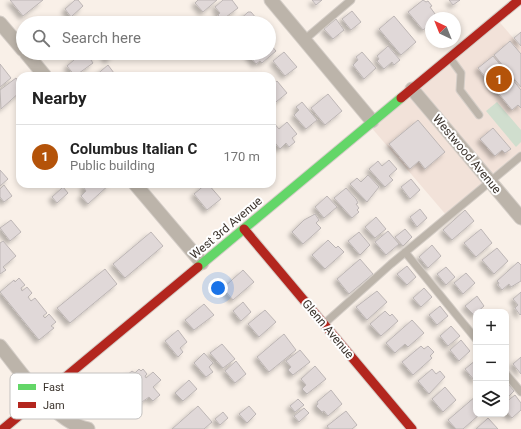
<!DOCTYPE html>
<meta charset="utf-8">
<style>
body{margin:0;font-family:Roboto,sans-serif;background:#f2f2f2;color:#222}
.controls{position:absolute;right:12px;bottom:12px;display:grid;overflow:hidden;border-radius:8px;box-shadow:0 2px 6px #0003}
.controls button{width:36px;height:36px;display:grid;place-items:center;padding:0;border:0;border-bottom:1px solid #e0e0e0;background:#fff;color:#222;font:20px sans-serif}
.compass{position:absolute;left:425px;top:12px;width:36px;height:36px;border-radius:50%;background:#fff;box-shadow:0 2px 6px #0003;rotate:317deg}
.you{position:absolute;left:218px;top:288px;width:14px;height:14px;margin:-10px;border:3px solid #fff;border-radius:50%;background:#1a73e8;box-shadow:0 0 0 6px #1a73e833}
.badge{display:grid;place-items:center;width:26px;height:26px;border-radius:50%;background:#b45309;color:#fff;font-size:13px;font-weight:700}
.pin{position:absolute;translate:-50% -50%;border:2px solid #fff;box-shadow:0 1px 4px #0006}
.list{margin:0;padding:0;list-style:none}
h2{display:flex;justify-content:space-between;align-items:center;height:52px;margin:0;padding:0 16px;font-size:17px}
h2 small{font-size:13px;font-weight:400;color:#767676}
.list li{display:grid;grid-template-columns:26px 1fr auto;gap:12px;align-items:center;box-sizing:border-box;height:64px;padding:0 16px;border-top:1px solid #e0e0e0}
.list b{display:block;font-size:15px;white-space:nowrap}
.list p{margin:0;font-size:13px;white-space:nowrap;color:#767676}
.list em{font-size:13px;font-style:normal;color:#767676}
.icon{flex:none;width:22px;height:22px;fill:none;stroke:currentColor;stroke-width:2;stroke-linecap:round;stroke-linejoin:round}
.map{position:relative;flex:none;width:521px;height:429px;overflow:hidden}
.search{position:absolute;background:#fff;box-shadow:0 2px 6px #0003;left:16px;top:16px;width:260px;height:44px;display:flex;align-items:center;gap:10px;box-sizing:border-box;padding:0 14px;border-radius:22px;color:#767676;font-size:15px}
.panel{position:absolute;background:#fff;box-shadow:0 2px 6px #0003;left:16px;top:72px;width:260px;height:116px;border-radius:12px}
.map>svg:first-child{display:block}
.commercial{fill:#f2e2d9}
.green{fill:#d0dece}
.building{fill:#e0d8d8;stroke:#bdb6b5;filter:url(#shadow)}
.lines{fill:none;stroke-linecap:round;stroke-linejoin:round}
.lane-casing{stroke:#d5cec8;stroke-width:9}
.street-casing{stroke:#d5cec8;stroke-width:15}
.fast-casing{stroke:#d5cec8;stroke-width:11}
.jam-casing{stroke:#d5cec8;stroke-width:11}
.lane{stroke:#bcb4aa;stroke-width:7}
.street{stroke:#bcb4aa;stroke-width:13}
.fast{stroke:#63d668;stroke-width:9}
.jam{stroke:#b3261e;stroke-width:9}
.labels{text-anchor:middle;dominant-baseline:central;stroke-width:4;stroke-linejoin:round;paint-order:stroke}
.street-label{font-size:12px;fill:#3b332c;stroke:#fff}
.key{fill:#fff;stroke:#c4c2c0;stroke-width:1}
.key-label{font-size:11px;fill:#3b332c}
</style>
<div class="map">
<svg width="521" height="429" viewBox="0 0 521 429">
<defs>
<filter id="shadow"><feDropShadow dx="-3.5" dy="3.5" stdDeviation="2" flood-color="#0004"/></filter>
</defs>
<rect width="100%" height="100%" fill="#f9f0e8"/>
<path class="commercial" d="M496 18 521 47V153L447 216 370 126Z"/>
<path class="green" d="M497 102 521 130V142L516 147 486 111Z"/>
<path class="building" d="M10 0H43L23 16Z
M75 0H78L83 6 71 17 65 9Z
M198 0H217L203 12 195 3Z
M223 0H232L238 8 222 20 218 15 220 13 215 7Z
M312 0H322L316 5Z
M423 0 426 2 428 1 432 6 430 7 438 18H431V24L423 30 408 12Z
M449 0H460L453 5Z
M352 11 361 22 351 30 342 19Z
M248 12H251L257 19 255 21 257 23H236Z
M394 16 416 42 401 55 379 29Z
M336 19 344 30 333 39 324 29Z
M521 32V46L514 38Z
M510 41 521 54V87L494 55Z
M269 43 276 51 262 63 260 61 256 64 247 53H269Z
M388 46 400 60 394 65 392 62 384 69 377 61 379 59 377 56Z
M284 52 297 67 285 76 273 61Z
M362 52 376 68 364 79 353 65 358 60 356 57Z
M82 53 96 54 91 60 93 63 75 76 67 66Z
M102 53H115L108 60Z
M493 56 521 90V108L518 105 512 110 478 68Z
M0 64 11 78 0 87Z
M108 65 114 73 110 76H95Z
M16 78 20 83V92L1 109 0 90Z
M277 81 287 93 276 102 272 97V85Z
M328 94 342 111 325 125 311 108Z
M302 102 317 120 306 129 294 115 299 110 296 107Z
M418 120 445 152 425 169 419 161 410 169 389 144Z
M273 122 279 129 287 122 297 134 292 138 295 142 289 147 286 143 280 149 272 139Z
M493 128 511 149 505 153 502 150 495 156 480 139Z
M389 160 397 169 389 176 393 180 385 187 369 169 378 161 382 166Z
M0 170 8 179 0 186Z
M368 175 379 187 367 202 350 184 357 178 361 182Z
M411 179 420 190 410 199 401 187Z
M86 184H110L88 204 81 196 86 191 83 187Z
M206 184H208L221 199 207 210 194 194Z
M4 185 12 196 4 202 0 197V189Z
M63 187 68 193 57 203 52 197Z
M346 188 356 199 358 203 356 204 359 208 357 210 359 212 352 218 334 198Z
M327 196 337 207 324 218 315 207Z
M420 209 427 218 417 227 410 217Z
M465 210 474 221 452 240 443 230Z
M315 214 319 220 316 223 321 228 303 244 292 232 304 220Z
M376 217 386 229 375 238 365 227Z
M11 220 21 232 10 241 0 228Z
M405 229 412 237 403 246 395 237Z
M481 229 492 243 476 257 464 243Z
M388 231 399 244 386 255 375 242Z
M151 232 163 246 125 278 113 264Z
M359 232 370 245 360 255 348 241Z
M328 240 336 248 338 246 344 252 325 269 312 255Z
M3 241 16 256 3 267 6 270 0 274V243Z
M432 245 441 256 428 268 419 257Z
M497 248 508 261 494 274 482 260Z
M360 259 373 274 349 294 337 279Z
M518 262 521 265V281L511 287 509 284 502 290 498 285 499 283 497 281Z
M407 266 416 277 407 285 397 274Z
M446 267 455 277 446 285 437 274Z
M105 269 117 284 70 323 57 308Z
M243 270 254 282 233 300 223 288Z
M466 273 475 283 463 294 454 283Z
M19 278 25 285 21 288 22 291 27 287 32 293 28 297 31 301 35 298 47 313 43 316 45 318 49 314 56 322 51 326 54 328 39 340 0 292 14 280 15 282Z
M424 288 432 297 421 307 413 298Z
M377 291 387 302 367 320 356 307Z
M521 292V314L520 315 515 308 518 305 513 299Z
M477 296 484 306 474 315 465 306Z
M243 302 251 312 241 321 233 311Z
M204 304 214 315 194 330 185 320Z
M440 306 448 316 437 325 429 315Z
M265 310 276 322 259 337 248 324Z
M385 311 390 316 392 314 398 321 381 336 370 324Z
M412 320 424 333 408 347 405 344 395 353 386 343Z
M451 326 460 336 448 346 440 336Z
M178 330 187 342 180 348 183 352 178 357 165 341Z
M284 334 296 350 269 372 257 357Z
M461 340 470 351 459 361 450 350Z
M222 344 235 359 223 368 210 353Z
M421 346 424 349 428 346 434 352 430 356 432 358 413 375 402 362Z
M300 350 310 362 293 375 288 370 291 367 286 361Z
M204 353 213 363 209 367 213 372 206 377 194 363Z
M521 357V374L513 364Z
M476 360V379L474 380 465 369Z
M236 361 246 374 235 383 225 371Z
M315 366 326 379 307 394 302 389 306 385 301 379Z
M139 369 141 371 143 369 147 374 145 376 146 378 153 372 161 380 153 387 160 395 153 401 149 397 142 402 122 379 132 371 135 373Z
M432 369 436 374 440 371 445 377 429 394 418 381Z
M189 380 197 389 183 401 175 393Z
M506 381 514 391 506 399Z
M445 387 456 400 443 412 432 399Z
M331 390 342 404 328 416 324 411 322 412 316 406 318 404 317 402Z
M515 395 521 403V410L512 418 506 411V402Z
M476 396V414H480L463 429H456L448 420Z
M298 399 304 405 295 412 290 406Z
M198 406 212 422 204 429H172Z
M249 406 256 414 247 423 239 414Z
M304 408 309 413 299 422 294 416Z
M346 411 357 425 352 429H329L327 426Z
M223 412 228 418 220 425 215 419Z
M488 418 498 429H476Z"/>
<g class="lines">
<g class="lane-casing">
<path id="lane" d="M304 40 351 0
M450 58 461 73 460 90 479 115
M405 252 476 339
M325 323 391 264 521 156
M506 374 521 392"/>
</g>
<g class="street-casing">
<path id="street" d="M271 0 372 121
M0 23 23 50
M26 53 45 76
M412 89 521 218
M135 184 202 263
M0 346C21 372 55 423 88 429"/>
</g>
<g class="fast-casing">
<path id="fast" d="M198 267 401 98"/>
</g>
<g class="jam-casing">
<path id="jam" d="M401 98 519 0
M244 229 412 429
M3 429 198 267"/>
</g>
<use href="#lane" class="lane"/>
<use href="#street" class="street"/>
<use href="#fast" class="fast"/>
<use href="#jam" class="jam"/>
</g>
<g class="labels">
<g class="street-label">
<text transform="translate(467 154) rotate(50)">Westwood Avenue</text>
<text transform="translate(226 228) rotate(-40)">West 3rd Avenue</text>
<text transform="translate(328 329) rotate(50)">Glenn Avenue</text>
</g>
</g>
<rect x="10" y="373" width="132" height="46" rx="6" class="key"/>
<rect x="18" y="384" width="18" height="6" fill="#63d668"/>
<rect x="18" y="402" width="18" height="6" fill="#b3261e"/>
<g class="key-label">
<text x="43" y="391">Fast</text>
<text x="43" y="409">Jam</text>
</g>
</svg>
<div class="controls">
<button>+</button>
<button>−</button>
<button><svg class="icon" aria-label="layers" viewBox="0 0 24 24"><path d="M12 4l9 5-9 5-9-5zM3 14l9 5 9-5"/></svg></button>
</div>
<svg class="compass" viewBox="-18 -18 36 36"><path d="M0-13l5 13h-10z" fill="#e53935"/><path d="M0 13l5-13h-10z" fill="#767676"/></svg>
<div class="you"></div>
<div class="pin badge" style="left:499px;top:79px">1</div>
<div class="search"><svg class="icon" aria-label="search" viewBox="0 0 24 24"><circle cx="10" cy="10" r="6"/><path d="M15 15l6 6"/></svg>Search here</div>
<section class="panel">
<h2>Nearby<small></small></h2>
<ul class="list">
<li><span class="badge">1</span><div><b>Columbus Italian C</b><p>Public building</p></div><em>170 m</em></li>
</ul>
</section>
</div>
